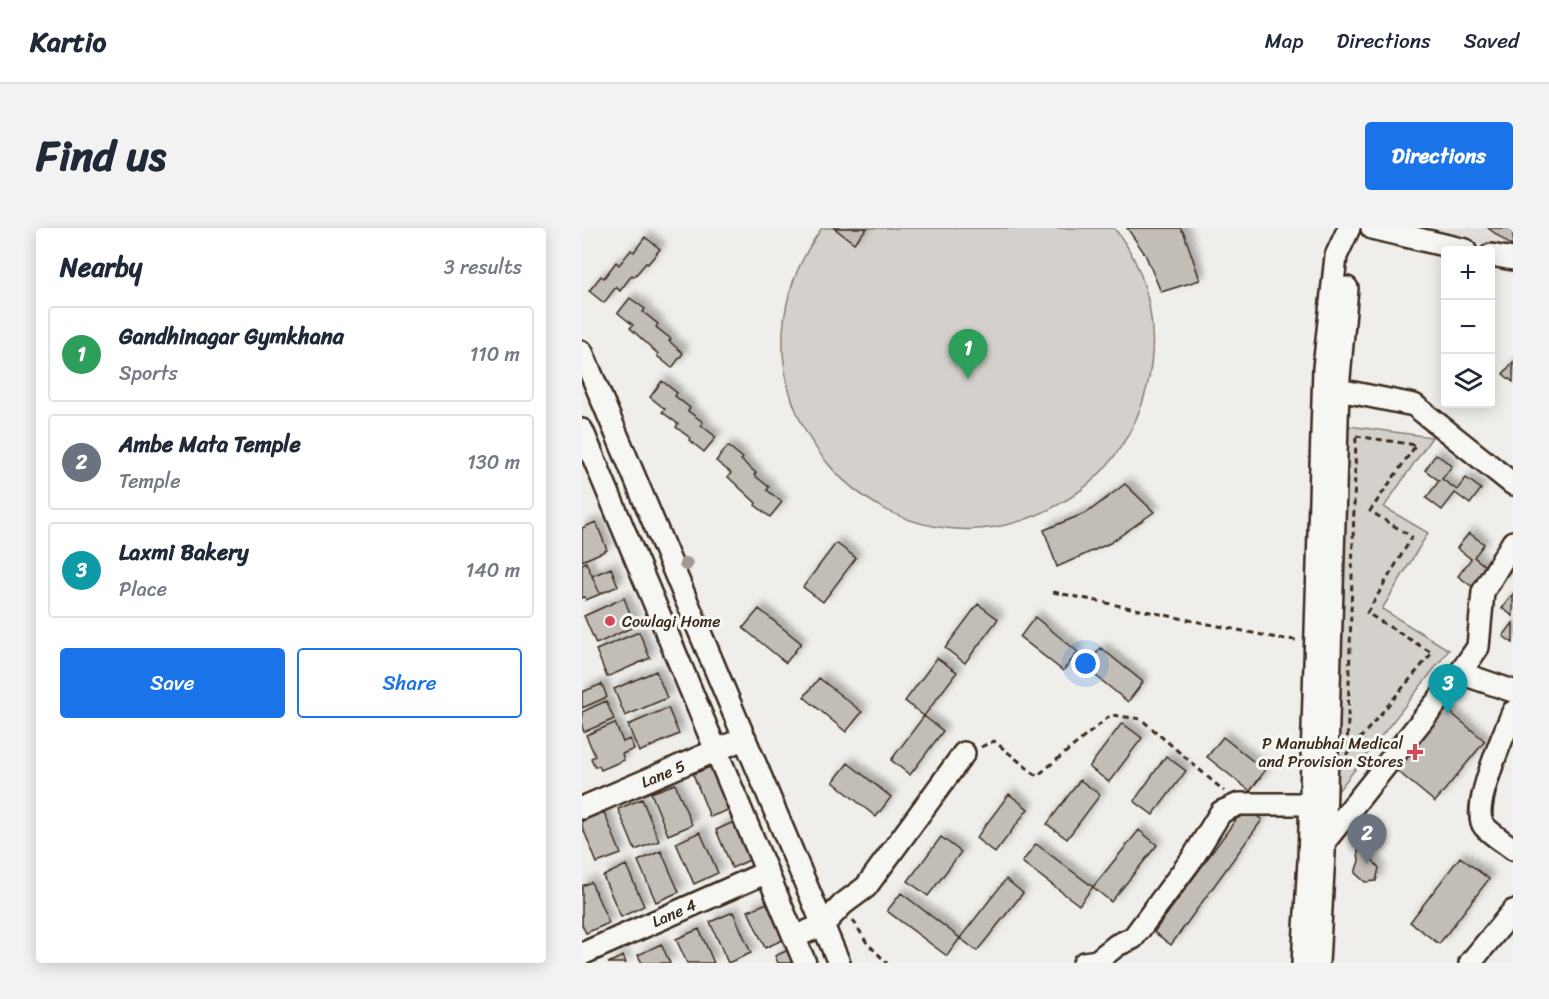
<!DOCTYPE html>
<meta charset="utf-8">
<style>
body{margin:0;font-family:Sriracha,sans-serif;background:#f2f2f3;color:#1f2937}
.controls{position:absolute;right:18px;top:18px;display:grid;overflow:hidden;border-radius:6px;box-shadow:0 3px 15px #0003}
.controls button{width:54px;height:54px;display:grid;place-items:center;padding:0;border:0;border-bottom:2px solid #e0e1e3;background:#fff;color:#1f2937;font:30px sans-serif}
.you{position:absolute;left:504px;top:436px;width:21px;height:21px;margin:-15px;border:4px solid #fff;border-radius:50%;background:#1a73e8;box-shadow:0 0 0 9px #1a73e833}
.badge{display:grid;place-items:center;width:39px;height:39px;border-radius:50%;background:#1a73e8;color:#fff;font-size:20px;font-weight:700}
.pin{position:absolute;translate:-50% -50px;filter:drop-shadow(0 2px 3px #0008)}
.pin::after{content:'';position:absolute;top:32px;width:21px;height:18px;background:inherit;clip-path:polygon(0 0,100% 0,50% 100%)}
.list{margin:0;padding:0;list-style:none}
h2{display:flex;justify-content:space-between;align-items:center;height:78px;margin:0;padding:0 24px;font-size:26px}
h2 small{font-size:20px;font-weight:400;color:#747a83}
.list li{display:grid;grid-template-columns:39px 1fr auto;gap:18px;align-items:center;box-sizing:border-box;height:96px;margin:0 12px 12px;padding:0 12px;border:2px solid #e0e1e3;border-radius:6px}
.list b{display:block;font-size:22px;white-space:nowrap}
.list p{margin:0;font-size:20px;white-space:nowrap;color:#747a83}
.list em{font-size:20px;font-style:normal;color:#747a83}
.actions{display:flex;gap:12px;padding:18px 24px}
.actions a{flex:1;padding:14px 0;border:2px solid #1a73e8;border-radius:6px;text-align:center;font-size:21px;color:#1a73e8}
.actions .main{background:#1a73e8;color:#fff}
.icon{flex:none;width:33px;height:33px;fill:none;stroke:currentColor;stroke-width:2;stroke-linecap:round;stroke-linejoin:round}
.map{position:relative;flex:none;width:931px;height:735px;overflow:hidden;border-radius:6px}
header{display:flex;align-items:center;gap:36px;box-sizing:border-box;height:84px;padding:0 30px;background:#fff;border-bottom:2px solid #e0e1e3}
header strong{font-size:28px}
nav{display:flex;gap:33px;margin-inline-start:auto;font-size:21px}
.intro{display:flex;align-items:center;justify-content:space-between;box-sizing:border-box;height:144px;padding:0 36px}
h1{margin:0;font-size:42px}
.button{padding:15px 27px;border-radius:6px;background:#1a73e8;color:#fff;font-size:21px;font-weight:700}
main{display:flex;gap:36px;padding:0 36px}
aside{flex:1;background:#fff;border-radius:6px;box-shadow:0 3px 15px #0003}
.map>svg:first-child{display:block}
.built{fill:#e2dfdb}
.green{fill:#d4d1cc;stroke:#887e75;stroke-width:1.5}
.building{fill:#c2bdb7;stroke:#3b2a1e;stroke-width:1.5;filter:url(#shadow)}
.lines{fill:none;stroke-linecap:round;stroke-linejoin:round}
.minor-casing{stroke:#3b2a1e;stroke-width:26}
.path{stroke:#3b2a1e;stroke-width:3;stroke-dasharray:6 4.5;stroke-linecap:butt}
.minor{stroke:#f6f6f2;stroke-width:21}
.tree{fill:#a19992}
.poi-dot{fill:#d1495b;stroke:#f6f6f2;stroke-width:2}
.labels{text-anchor:middle;dominant-baseline:central;stroke-width:6;stroke-linejoin:round;paint-order:stroke}
.poi-label{font-size:16px;fill:#3b2a1e;stroke:#f6f6f2;text-anchor:start}
.street-label{font-size:16px;fill:#3b2a1e;stroke:#f6f6f2}
</style>
<header>
<strong>Kartio</strong>
<nav><a>Map</a><a>Directions</a><a>Saved</a></nav>
</header>
<div class="intro"><h1>Find us</h1><a class="button">Directions</a></div>
<main>
<aside>
<h2>Nearby<small>3 results</small></h2>
<ul class="list">
<li><span class="badge" style="background:#2e9e5b">1</span><div><b>Gandhinagar Gymkhana</b><p>Sports</p></div><em>110 m</em></li>
<li><span class="badge" style="background:#6b7280">2</span><div><b>Ambe Mata Temple</b><p>Temple</p></div><em>130 m</em></li>
<li><span class="badge" style="background:#0f9aa8">3</span><div><b>Laxmi Bakery</b><p>Place</p></div><em>140 m</em></li>
</ul>
<div class="actions"><a class="main">Save</a><a>Share</a></div>
</aside>
<div class="map">
<svg width="931" height="735" viewBox="0 0 931 735">
<defs>
<filter id="shadow"><feDropShadow dx="5.5" dy="-5.5" stdDeviation="3" flood-color="#0004"/></filter>
</defs>
<rect width="100%" height="100%" fill="#efeeea"/>
<filter id="ink" filterUnits="userSpaceOnUse"><feTurbulence type="fractalNoise" baseFrequency=".0167" numOctaves="2"/><feDisplacementMap in="SourceGraphic" scale="12" xChannelSelector="R" yChannelSelector="G"/><feConvolveMatrix kernelMatrix="1 2 1 2 8 2 1 2 1" color-interpolation-filters="sRGB"/></filter>
<g filter="url(#ink)">
<path class="built" d="M819 0H931V23Z"/>
<path class="green" d="M240 0H532C568 44 578 105 565 159 554 204 526 246 486 271 307 381 117 169 240 0Z
M759 197 850 209 802 279 846 305 800 381 867 422 756 563Z"/>
<path class="building" d="M252 0H285L272 15Z
M545 0H598L602 5 618 52 579 64 563 26Z
M906 0H931V19Z
M63 9 78 21 66 36 64 35 52 49 50 47 38 63 34 59 22 75 7 63 19 48 22 50 34 34 37 37 49 22 52 24Z
M48 70 63 81 61 84 76 96 74 99 89 111 87 113 101 125 90 140 75 128 76 126 48 100 51 97 36 85Z
M931 134V154L921 146Z
M80 153 95 165 93 168 108 180 106 183 121 194 119 197 134 209 122 224 107 212 108 210 94 199 96 196 80 184 83 181 68 169Z
M146 218 161 230 159 232 174 245 172 247 187 259 185 262 200 274 188 289 173 277 174 275 146 249 149 245 134 233Z
M854 226 870 238 860 251 875 262 884 250 899 261 888 276 873 265 860 282 844 270 857 253 843 242Z
M543 256 572 284 528 315 475 339 462 302 506 284Z
M14 294 25 322 0 333V300Z
M887 305 902 316 892 329 907 341 916 328 931 339 920 354 905 343 892 360 876 348 889 331 875 320Z
M254 315 274 330 241 374 221 359Z
M4 334 18 366 4 372 3 369 0 370V336Z
M29 340 36 358 18 366 10 348Z
M931 366V388L920 380Z
M42 370 53 398 14 416 2 388Z
M396 376 416 391 383 435 363 420Z
M177 381 219 415 204 435 161 400Z
M453 389 496 424 481 443 438 409Z
M931 395V415L921 408Z
M57 404 68 430 25 449 14 422Z
M519 420 561 454 546 474 503 439Z
M355 430 375 444 342 488 323 473Z
M74 443 85 470 43 488 32 461Z
M237 450 280 484 264 504 222 469Z
M20 456 25 469 0 480V464Z
M24 473 32 491 2 504 0 499V484Z
M86 480 97 506 57 524 46 497Z
M863 480 903 513 853 574 814 542Z
M342 488 361 503 328 547 309 532Z
M33 495 41 514 48 511 52 521 40 526 42 532 19 542 17 538 13 539 9 530 13 528 4 507Z
M540 495 560 510 527 554 507 539Z
M641 509 683 543 668 563 625 529Z
M584 528 604 543 571 587 552 573Z
M266 535 309 569 294 589 251 554Z
M133 537 151 580 128 589 111 546Z
M498 552 518 567 485 611 465 596Z
M93 556 110 597 86 607 69 565Z
M427 566 446 581 413 625 394 610Z
M60 571 77 613 53 622 36 581Z
M663 579 680 592 589 717 572 704Z
M22 584 39 626 15 635 0 598V593Z
M158 591 174 629 150 640 134 602Z
M557 602 575 617 529 674 511 659Z
M118 604 136 645 112 656 94 615Z
M359 609 379 624 346 668 326 653Z
M786 614 788 629 797 640 794 653 783 654 773 645 777 633 775 615Z
M454 616 511 659 497 677 440 634Z
M79 623 97 664 74 674 56 633Z
M878 629 907 651 857 716 828 694Z
M44 637 62 678 39 689 21 648Z
M424 651 441 665 395 723 378 710Z
M9 654 27 695 4 705 0 697V658Z
M319 665 378 710 365 728 305 683Z
M190 673 207 709 183 720 166 683Z
M151 684 169 725 146 735 128 694Z
M117 701 132 735H105L94 711Z
M79 716 88 735H60L56 727Z
M211 720 218 735H196L193 728Z
M41 728 44 735H26Z"/>
<g class="lines">
<g class="minor-casing">
<path id="minor" d="M790 0 883 22
M909 27 931 31
M0 124 257 735
M742 159 832 177 931 256
M0 202 223 735
M878 445 931 463
M931 484C923 504 888 581 902 598 910 607 922 614 931 621
M0 580 163 510
M739 618 878 445 896 419 901 364 931 314
M212 709 241 697 261 676 284 659 382 525
M0 726 185 644
M502 735 515 733 535 717 551 710 610 631 639 584 657 576H728
M721 735 727 632 742 140 754 28 767 0
M736 735 742 625 756 161 765 60
M888 735 931 683"/>
</g>
<path class="path" d="M774 208 834 217 788 283 830 309 785 385 850 425 765 526Z
M471 364 695 410 714 412
M399 519 412 513 455 548 529 487 559 491 642 563
M271 692 285 715 305 735"/>
<use href="#minor" class="minor"/>
</g>
<circle class="tree" cx="104" cy="336" r="7"/>
</g>
<g class="poi-dot">
<circle cx="28" cy="393" r="6"/>
<path d="M830 515h6v6h6v6h-6v6h-6v-6h-6v-6h6z"/>
</g>
<g class="labels">
<g class="poi-label">
<text x="40" y="393">Cowlagi Home</text>
<text x="821" y="515" text-anchor="end">P Manubhai Medical<tspan x="821" dy="18">and Provision Stores</tspan></text>
</g>
<g class="street-label">
<text transform="translate(81 546) rotate(-23)">Lane 5</text>
<text transform="translate(92 685) rotate(-24)">Lane 4</text>
</g>
</g>
</svg>
<div class="controls">
<button>+</button>
<button>−</button>
<button><svg class="icon" aria-label="layers" viewBox="0 0 24 24"><path d="M12 4l9 5-9 5-9-5zM3 14l9 5 9-5"/></svg></button>
</div>
<div class="you"></div>
<div class="pin badge" style="left:386px;top:151px;background:#2e9e5b">1</div>
<div class="pin badge" style="left:785px;top:636px;background:#6b7280">2</div>
<div class="pin badge" style="left:866px;top:486px;background:#0f9aa8">3</div>
</div>
</main>
